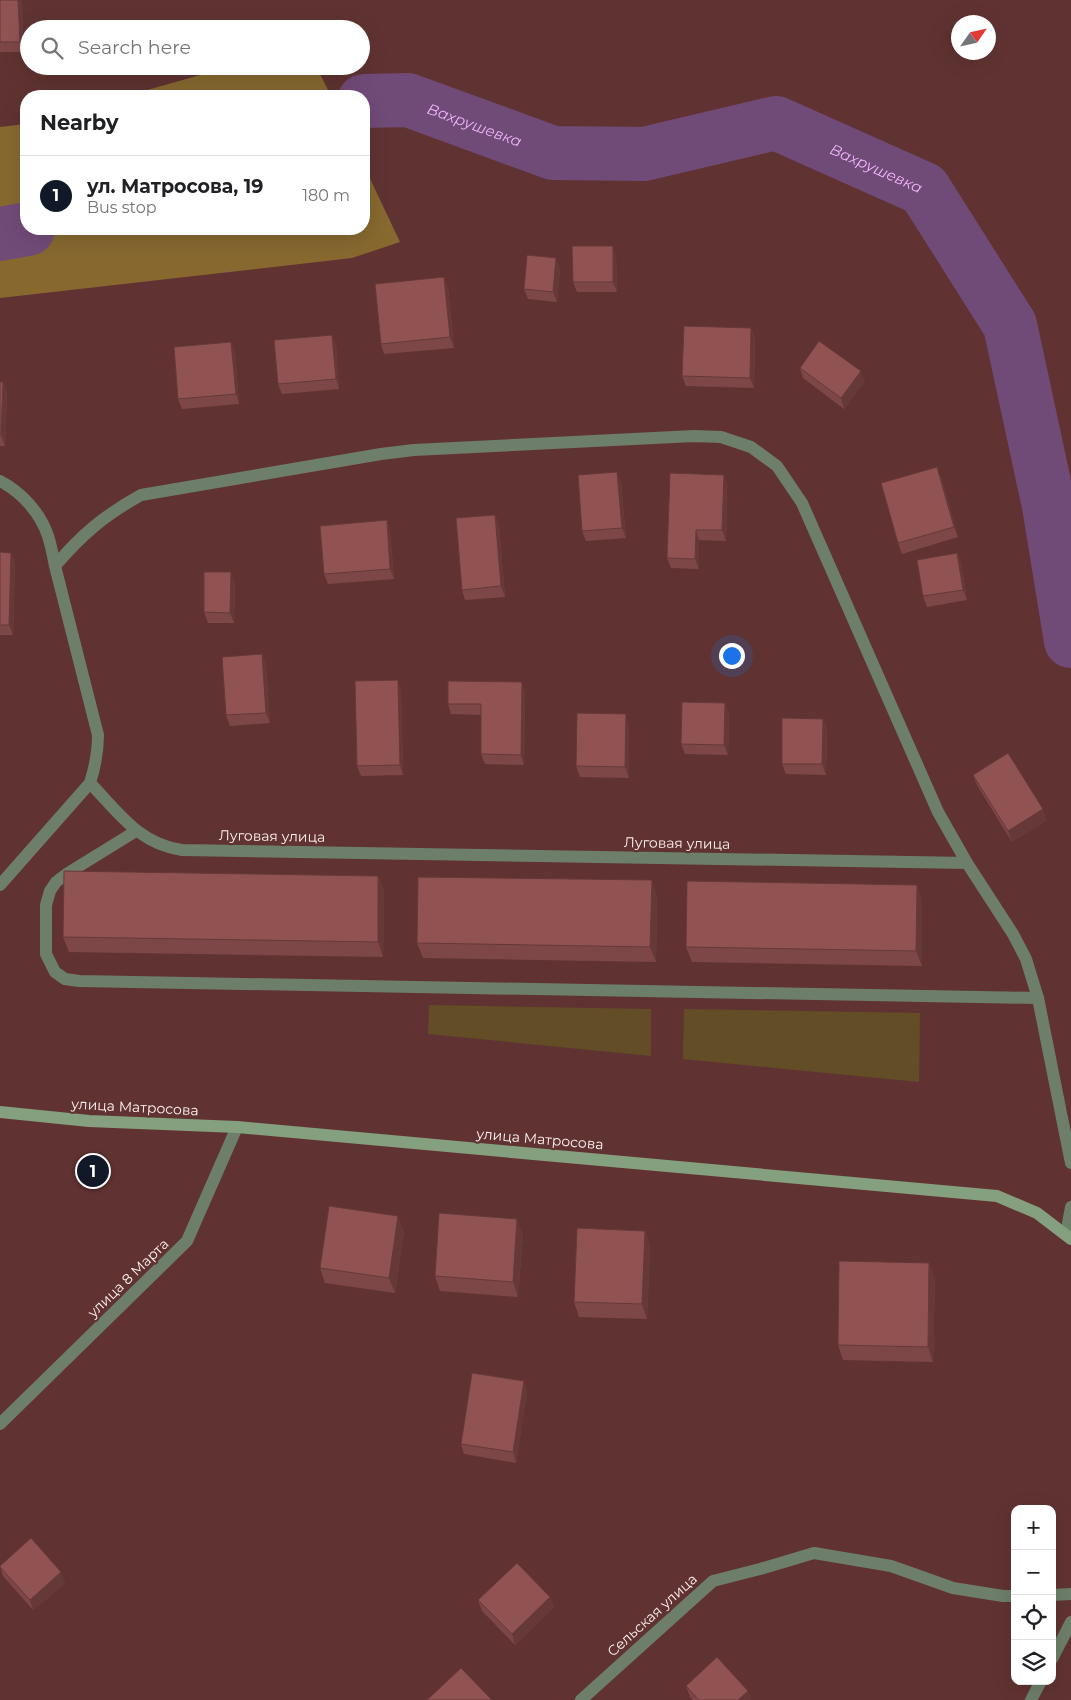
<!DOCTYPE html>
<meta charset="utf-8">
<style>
body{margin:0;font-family:Montserrat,sans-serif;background:#f2f2f2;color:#202124}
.controls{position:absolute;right:15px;bottom:15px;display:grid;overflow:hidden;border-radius:10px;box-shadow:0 5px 20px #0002}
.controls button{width:45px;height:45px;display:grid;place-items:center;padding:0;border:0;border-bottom:1px solid #e0e0e0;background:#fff;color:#202124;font:25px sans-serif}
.compass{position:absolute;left:951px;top:15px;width:45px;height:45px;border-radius:50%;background:#fff;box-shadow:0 5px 20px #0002;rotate:56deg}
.you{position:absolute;left:731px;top:655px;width:18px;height:18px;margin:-12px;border:4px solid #fff;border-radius:50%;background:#1a73e8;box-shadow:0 0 0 8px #1a73e833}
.badge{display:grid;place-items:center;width:32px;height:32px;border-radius:50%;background:#111827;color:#fff;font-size:16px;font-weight:700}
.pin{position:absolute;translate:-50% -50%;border:2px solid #fff;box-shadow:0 1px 5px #0006}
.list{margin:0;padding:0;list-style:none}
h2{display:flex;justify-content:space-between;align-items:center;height:65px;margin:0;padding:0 20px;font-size:21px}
h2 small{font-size:16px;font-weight:400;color:#757577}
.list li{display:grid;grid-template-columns:32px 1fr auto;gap:15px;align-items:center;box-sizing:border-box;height:80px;padding:0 20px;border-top:1px solid #e0e0e0}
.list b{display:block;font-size:19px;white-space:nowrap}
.list p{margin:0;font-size:16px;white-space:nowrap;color:#757577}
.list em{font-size:16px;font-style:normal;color:#757577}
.icon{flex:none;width:28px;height:28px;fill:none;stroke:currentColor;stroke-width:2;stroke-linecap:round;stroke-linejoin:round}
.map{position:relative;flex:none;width:1071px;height:1700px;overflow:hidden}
.search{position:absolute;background:#fff;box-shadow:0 5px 20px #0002;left:20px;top:20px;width:350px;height:55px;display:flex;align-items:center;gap:12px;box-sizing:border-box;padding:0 18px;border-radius:28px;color:#757577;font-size:19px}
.panel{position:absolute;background:#fff;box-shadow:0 5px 20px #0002;left:20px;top:90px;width:350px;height:145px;border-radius:20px}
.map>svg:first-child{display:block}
.green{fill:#624d26}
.forest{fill:#876930}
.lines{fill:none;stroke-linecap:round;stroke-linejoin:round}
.river{stroke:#714b78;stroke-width:54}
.lane{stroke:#6d7f6a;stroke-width:12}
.street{stroke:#6d7f6a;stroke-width:12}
.secondary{stroke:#84a07f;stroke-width:12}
.wall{fill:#7d4747}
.shaded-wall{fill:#663939}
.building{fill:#915252;stroke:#663939}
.labels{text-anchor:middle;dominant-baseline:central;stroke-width:4.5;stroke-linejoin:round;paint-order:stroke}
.street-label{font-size:14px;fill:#fdf1f0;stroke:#603332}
.water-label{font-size:15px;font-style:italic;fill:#efb4fa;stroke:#603332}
</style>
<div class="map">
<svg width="1071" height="1700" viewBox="0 0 1071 1700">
<rect width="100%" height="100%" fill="#603332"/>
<path class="green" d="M429 1005 651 1009V1056L428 1034Z
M684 1009 920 1013 919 1082 683 1059Z"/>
<path class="forest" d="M232 66H316L331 96H126Z
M26 124V229H364V166L400 242 352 258 0 298V127Z"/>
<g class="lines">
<g class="river">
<path id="s1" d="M364 101 408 100 553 153 644 154 776 123 924 189 1010 325 1049 506 1071 641"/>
<path d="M0 234 28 229"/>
</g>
<path class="lane" d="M136 831 68 873 56 882 50 891 46 905V954L55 972 65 979 79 981 1038 998"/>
<path class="street" d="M0 481C21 492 40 512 48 536 51 545 53 556 55 566 82 534 105 515 141 495L381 454 414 450 694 436 721 437 751 447 777 466 802 503 938 812 967 863
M90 783C119 813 139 844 182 850L967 863 1013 934 1026 959 1038 998 1071 1163
M0 885 90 783C95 767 98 752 98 735L55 566
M1066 1234 1071 1207
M0 1424 187 1241 237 1127
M1052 1595 1071 1594
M1052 1659 1071 1622
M581 1700 713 1581 760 1569 814 1553 891 1566 953 1588 1003 1596H1015
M1031 1700 1041 1681"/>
<path class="secondary" d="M0 1112 89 1121 237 1127 997 1196 1037 1213 1071 1239"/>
</g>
<path class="wall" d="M0 0H22L23 52H0Z
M616 256 617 292H577L573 282Z
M560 269 557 302 528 299 524 289Z
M448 288 454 348 384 354 381 344Z
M751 328 755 338 754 388 686 386 682 376Z
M231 342 235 352 239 404 182 409 178 399Z
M336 345 339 389 282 394 278 384Z
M800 368 865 381 844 409 803 378Z
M0 382H3L7 393 5 446H0Z
M941 477 958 537 902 554 898 543Z
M621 482 626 538 586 541 582 531Z
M727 485 726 541 699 540V569L671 568 667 558Z
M495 515 499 525 505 597 465 600 462 590Z
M387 520 390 531 394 579 328 584 324 574Z
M0 552 11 553 15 563 13 635H0Z
M957 553 961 563 967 600 927 607 923 596Z
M235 583 234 623H208L204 612Z
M262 654 266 665 270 723 230 726 226 715Z
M401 690 403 775 361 776 357 766Z
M525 692 524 765 485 764 481 754V715L451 714 448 704Z
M729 713 728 755 685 754 681 744Z
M823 719 827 729 826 775 786 774 782 764Z
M629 725V778L580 777 576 766Z
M973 775 1047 820 1012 842 977 785Z
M378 876 384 891 383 957 69 952 63 937Z
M657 895 656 962 423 958 417 943Z
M922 900V966L692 962 686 947Z
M404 1231 395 1293 325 1283 320 1268Z
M645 1231 650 1246 647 1319 579 1317 574 1302Z
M523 1234 518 1297 440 1291 435 1276Z
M935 1279 933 1362 843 1360 838 1345Z
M527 1392 516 1463 464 1454 461 1444Z
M0 1566 65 1583 33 1610 3 1576Z
M550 1597 554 1607 515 1645 482 1611 478 1600Z
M686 1686 751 1700H693L690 1697Z"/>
<path class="shaded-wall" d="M18 0H22L23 52 20 42Z
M613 246 616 256 617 292 613 282Z
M556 258 560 269 557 302 553 292Z
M444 277 448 288 454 348 450 337Z
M751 328 755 338 754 388 750 378Z
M332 335 336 345 339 389 336 379Z
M231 342 235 352 239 404 236 394Z
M861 371 865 381 844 409 841 398Z
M3 382 7 393 5 446 1 435Z
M937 467 941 477 958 537 954 527Z
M617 472 621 482 626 538 622 528Z
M724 475 727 485 726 541 722 530Z
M495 515 499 525 505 597 501 586Z
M387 520 390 531 394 579 390 569Z
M696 530 699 540V569L695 559Z
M11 553 15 563 13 635 9 625Z
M957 553 961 563 967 600 963 590Z
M231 572 235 583 234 623 230 613Z
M262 654 266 665 270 723 266 713Z
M398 680 401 690 403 775 400 765Z
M522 682 525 692 524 765 521 755Z
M725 703 729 713 728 755 724 745Z
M626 714 629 725V778L625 767Z
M823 719 827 729 826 775 822 764Z
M1043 809 1047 820 1012 842 1008 831Z
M378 876 384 891 383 957 378 942Z
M652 880 657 895 656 962 650 947Z
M917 885 922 900V966L916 951Z
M398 1216 404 1231 395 1293 389 1278Z
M517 1219 523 1234 518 1297 513 1282Z
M645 1231 650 1246 647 1319 642 1304Z
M929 1263 935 1279 933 1362 928 1347Z
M524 1381 527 1392 516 1463 513 1452Z
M61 1572 65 1583 33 1610 30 1600Z
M550 1597 554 1607 515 1645 512 1634Z
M748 1691 751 1700H738Z"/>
<path class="building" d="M0 0H18L20 42H0Z
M572 246H613V282H573Z
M527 255 556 258 553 292 524 289Z
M444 277 450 337 381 344 375 284Z
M684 326 751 328 750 378 682 376Z
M332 335 336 379 278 384 274 340Z
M819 341 861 371 841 398 800 368Z
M231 342 236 394 178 399 174 347Z
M0 382H3L1 435H0Z
M937 467 954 527 898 543 881 483Z
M617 472 622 528 582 531 578 475Z
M670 473 724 475 722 530H696L695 559 667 558Z
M495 515 501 586 462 590 456 518Z
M387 520 390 569 324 574 320 526Z
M0 552 11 553 9 625H0Z
M957 553 963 590 923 596 917 560Z
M204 572H231L230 613 204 612Z
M262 654 266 713 226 715 222 657Z
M398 680 400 765 357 766 355 681Z
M448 681 522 682 521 755 481 754V704H448Z
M682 702 725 703 724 745 681 744Z
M577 713 626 714 625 767 576 766Z
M782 718 823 719 822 764H782Z
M1008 753 1043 809 1008 831 973 775Z
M64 871 378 876V942L63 937Z
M418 877 652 880 650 947 417 943Z
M687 881 917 885 916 951 686 947Z
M329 1206 398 1216 389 1278 320 1268Z
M439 1213 517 1219 513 1282 435 1276Z
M577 1228 645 1231 642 1304 574 1302Z
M839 1261 929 1263 928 1347 838 1345Z
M472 1373 524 1381 513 1452 461 1444Z
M31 1538 61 1572 30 1600 0 1567V1566Z
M517 1563 550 1597 512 1634 478 1600Z
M717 1657 748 1691 738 1700H699L686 1686Z
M461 1668 492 1700H427Z"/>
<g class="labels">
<g class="street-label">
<text transform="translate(272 836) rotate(1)">Луговая улица</text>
<text transform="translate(677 843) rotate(1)">Луговая улица</text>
<text transform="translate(135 1107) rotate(3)">улица Матросова</text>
<text transform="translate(540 1139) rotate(5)">улица Матросова</text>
<text transform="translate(128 1278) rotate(-44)">улица 8 Марта</text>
<text transform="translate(652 1615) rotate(-42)">Сельская улица</text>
</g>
<g class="water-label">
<text stroke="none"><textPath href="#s1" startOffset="115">Вахрушевка</textPath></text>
<text stroke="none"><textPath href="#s1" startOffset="535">Вахрушевка</textPath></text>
</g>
</g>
</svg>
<div class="controls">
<button>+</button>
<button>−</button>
<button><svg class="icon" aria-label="locate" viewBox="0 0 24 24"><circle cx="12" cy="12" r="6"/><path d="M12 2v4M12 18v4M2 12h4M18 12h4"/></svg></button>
<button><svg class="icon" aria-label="layers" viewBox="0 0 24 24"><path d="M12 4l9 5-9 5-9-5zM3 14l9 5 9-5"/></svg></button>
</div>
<svg class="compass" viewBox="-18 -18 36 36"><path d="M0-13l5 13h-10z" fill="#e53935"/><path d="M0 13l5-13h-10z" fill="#757577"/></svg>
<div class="you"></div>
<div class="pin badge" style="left:93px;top:1171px">1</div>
<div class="search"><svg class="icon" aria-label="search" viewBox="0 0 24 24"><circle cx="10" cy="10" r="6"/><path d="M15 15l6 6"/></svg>Search here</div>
<section class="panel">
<h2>Nearby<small></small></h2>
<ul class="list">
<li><span class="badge">1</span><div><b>ул. Матросова, 19</b><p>Bus stop</p></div><em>180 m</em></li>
</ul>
</section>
</div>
